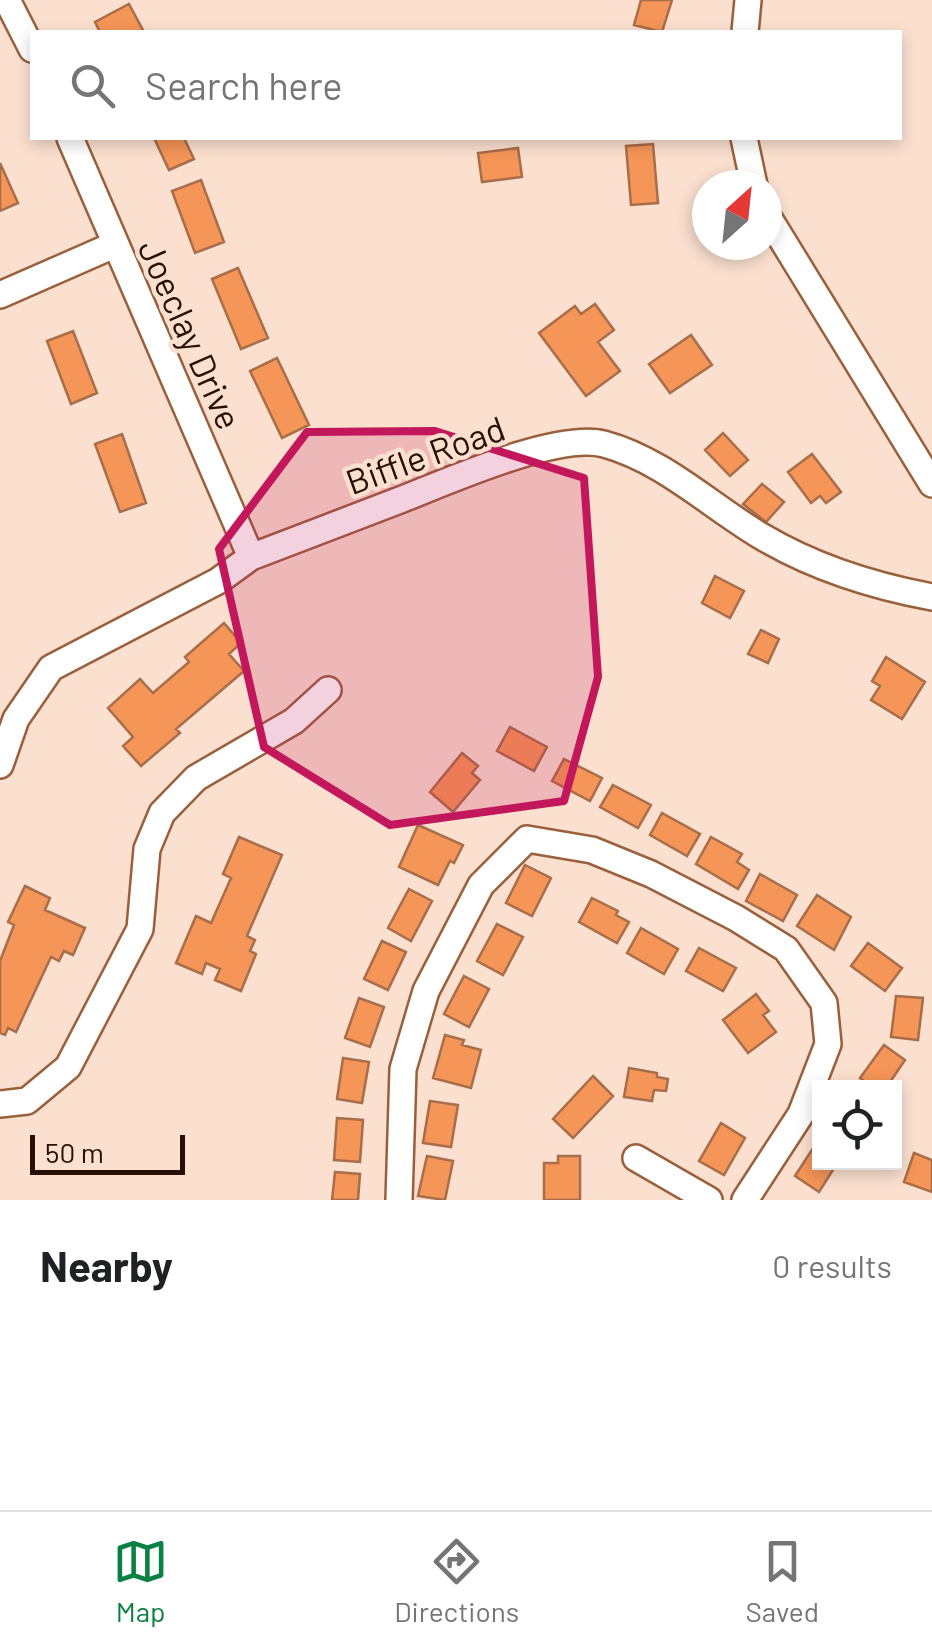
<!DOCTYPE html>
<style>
body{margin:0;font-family:Barlow,sans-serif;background:#f2f2f2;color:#202124}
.controls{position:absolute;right:30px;bottom:30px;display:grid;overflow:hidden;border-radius:0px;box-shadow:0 5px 15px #0003}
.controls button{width:90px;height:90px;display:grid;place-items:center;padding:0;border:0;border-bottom:2px solid #e0e0e0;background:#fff;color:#202124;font:50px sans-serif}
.compass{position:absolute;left:692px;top:170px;width:90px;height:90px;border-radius:50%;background:#fff;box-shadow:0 5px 15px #0003;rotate:27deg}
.scale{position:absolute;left:30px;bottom:25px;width:155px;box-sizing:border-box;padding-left:10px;border:5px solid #271003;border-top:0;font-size:28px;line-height:35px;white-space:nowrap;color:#271003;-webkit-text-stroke:8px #fbe0d0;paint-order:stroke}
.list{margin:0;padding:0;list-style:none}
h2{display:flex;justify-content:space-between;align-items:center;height:130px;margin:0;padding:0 40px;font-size:42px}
h2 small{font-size:32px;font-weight:400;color:#757577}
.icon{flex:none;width:55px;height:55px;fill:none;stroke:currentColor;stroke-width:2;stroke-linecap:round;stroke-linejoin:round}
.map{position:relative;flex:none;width:932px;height:1200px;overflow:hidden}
.search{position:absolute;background:#fff;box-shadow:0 5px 15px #0003;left:30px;right:30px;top:30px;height:110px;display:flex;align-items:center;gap:25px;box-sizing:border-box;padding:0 35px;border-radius:0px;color:#757577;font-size:38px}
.sheet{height:310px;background:#fff}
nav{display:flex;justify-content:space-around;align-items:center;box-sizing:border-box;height:140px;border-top:2px solid #e0e0e0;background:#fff;font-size:28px;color:#757577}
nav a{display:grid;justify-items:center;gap:5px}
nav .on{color:#0b8043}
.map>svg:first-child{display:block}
.building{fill:#f59557;stroke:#a86d49;stroke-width:2.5}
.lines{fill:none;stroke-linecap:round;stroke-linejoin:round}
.minor-casing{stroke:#99603b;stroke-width:30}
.minor{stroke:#fff;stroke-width:25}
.marked{fill:#c2185b;fill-opacity:0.2;stroke:#c2185b;stroke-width:8;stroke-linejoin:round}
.labels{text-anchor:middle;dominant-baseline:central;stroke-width:9;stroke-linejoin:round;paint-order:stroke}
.street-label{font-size:35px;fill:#271003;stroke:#fbe0d0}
</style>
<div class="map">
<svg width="932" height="1200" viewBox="0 0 932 1200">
<rect width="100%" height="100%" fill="#fbe0d0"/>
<path class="building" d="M641 0H672L662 32 634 25Z
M129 4 144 32H100L95 22Z
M154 138H184L194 159 169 170Z
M653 144 658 203 631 205 626 146Z
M518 148 522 177 482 182 478 153Z
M0 163 18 203 0 211Z
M201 180 224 242 195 253 172 191Z
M238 268 268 338 241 349 212 279Z
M595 304 614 330 598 342 620 371 586 396 539 333 575 306 581 314Z
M73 331 97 393 71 404 47 341Z
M691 335 712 365 670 393 649 364Z
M277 358 309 425 282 438 250 371Z
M723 433 748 460 730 476 705 450Z
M122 434 146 503 120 512 95 444Z
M812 454 841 492 826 503 820 496 811 503 788 472Z
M762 484 784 502 766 522 743 504Z
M715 576 744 591 730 618 702 603Z
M224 623 241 643 229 654 244 671 176 729 180 733 141 766 123 746 133 737 108 708 140 679 153 693 189 662 185 657Z
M761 630 779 639 768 663 748 654Z
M886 657 925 682 902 719 871 700 880 686 872 681Z
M510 727 547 747 534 771 497 751Z
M462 753 478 766 472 773 480 780 453 812 430 792Z
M564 759 602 778 590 801 552 781Z
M613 785 651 805 638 828 600 807Z
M662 813 700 834 687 856 650 835Z
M418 825 463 845 454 863 450 861 438 885 399 867Z
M239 837 282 855 247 936 255 940 250 951 256 954 241 991 215 980 220 969 206 963 202 974 176 963 196 916 211 923 231 878 223 874Z
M711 837 742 854 737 862 749 870 738 889 696 864Z
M525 865 551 878 532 916 506 903Z
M760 874 797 895 783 921 746 901Z
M25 886 50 898 45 910 85 928 73 955 64 951 59 961 51 957 16 1032 8 1028 5 1035 0 1033V961L14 925 8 922Z
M409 889 432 901 411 941 388 928Z
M817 895 851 917 834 950 797 926Z
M592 898 618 911 616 915 629 922 617 943 579 922Z
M497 924 523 937 503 975 477 961Z
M641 928 678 949 664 974 627 953Z
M382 941 406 952 388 990 364 979Z
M868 943 902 968 885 991 851 966Z
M699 948 736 968 723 991 686 971Z
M464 976 489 989 469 1027 444 1014Z
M756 994 769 1011 763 1015 776 1032 748 1053 723 1020Z
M896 996 923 998 918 1040 891 1037Z
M359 998 384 1007 370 1047 345 1038Z
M445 1035 464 1040 462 1045 481 1050 471 1088 433 1078Z
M884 1045 905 1060 886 1088H872L860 1078Z
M343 1058 369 1062 362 1103 337 1099Z
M629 1068 657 1073V1077L668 1079 666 1091 654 1090 652 1101 624 1097Z
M593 1076 613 1096 573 1138 553 1119Z
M430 1101 458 1105 451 1147 423 1143Z
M337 1118 363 1120 360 1162 334 1160Z
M721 1123 745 1138 724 1175 699 1161Z
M817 1142 820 1144V1162H838L819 1192 795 1176Z
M914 1153 932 1160V1192L904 1182Z
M427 1156 453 1161 445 1200 418 1196Z
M558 1156H580V1200H544V1163H558Z
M335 1172 360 1174 358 1200H332Z"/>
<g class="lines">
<g class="minor-casing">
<path id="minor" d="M7 0 32 49
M745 32 748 0
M70 138 251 557
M744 138 754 185
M767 215 932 484
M0 295 114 245
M0 765 16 719 51 668 218 581 251 557C300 538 350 519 400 500 446 482 557 432 604 444 663 460 709 505 761 536 813 567 873 586 932 597
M0 1104 27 1101 68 1067 140 929 147 849 162 813 196 778 294 721 328 690
M636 1158 709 1200
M399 1200 403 1069 426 991 481 885 527 839 592 850 651 874 736 918 786 949 824 1003 828 1044 801 1114 745 1200"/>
</g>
<use href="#minor" class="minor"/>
</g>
<path class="marked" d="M435 431 584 478 598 677 564 801 390 825 264 747 219 549 307 432Z"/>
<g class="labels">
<g class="street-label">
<text transform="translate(191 334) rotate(66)">Joeclay Drive</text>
<text transform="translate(425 454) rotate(-20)">Biffle Road</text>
</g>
</g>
</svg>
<div class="controls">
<button><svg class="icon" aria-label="locate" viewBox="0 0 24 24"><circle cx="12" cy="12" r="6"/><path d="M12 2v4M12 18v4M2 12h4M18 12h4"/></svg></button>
</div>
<svg class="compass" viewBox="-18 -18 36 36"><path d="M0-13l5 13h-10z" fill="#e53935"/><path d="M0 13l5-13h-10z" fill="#757577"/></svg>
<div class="scale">50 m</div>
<div class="search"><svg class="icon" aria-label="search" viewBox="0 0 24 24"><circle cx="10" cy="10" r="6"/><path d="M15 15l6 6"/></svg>Search here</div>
</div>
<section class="sheet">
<h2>Nearby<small>0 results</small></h2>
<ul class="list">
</ul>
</section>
<nav>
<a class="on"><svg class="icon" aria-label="map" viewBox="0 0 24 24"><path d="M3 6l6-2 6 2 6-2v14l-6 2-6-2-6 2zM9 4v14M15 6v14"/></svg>Map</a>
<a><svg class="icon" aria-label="directions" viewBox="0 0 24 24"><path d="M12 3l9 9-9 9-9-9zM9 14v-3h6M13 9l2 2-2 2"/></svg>Directions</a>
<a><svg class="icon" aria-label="saved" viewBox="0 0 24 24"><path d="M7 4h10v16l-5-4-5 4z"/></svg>Saved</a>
</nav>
